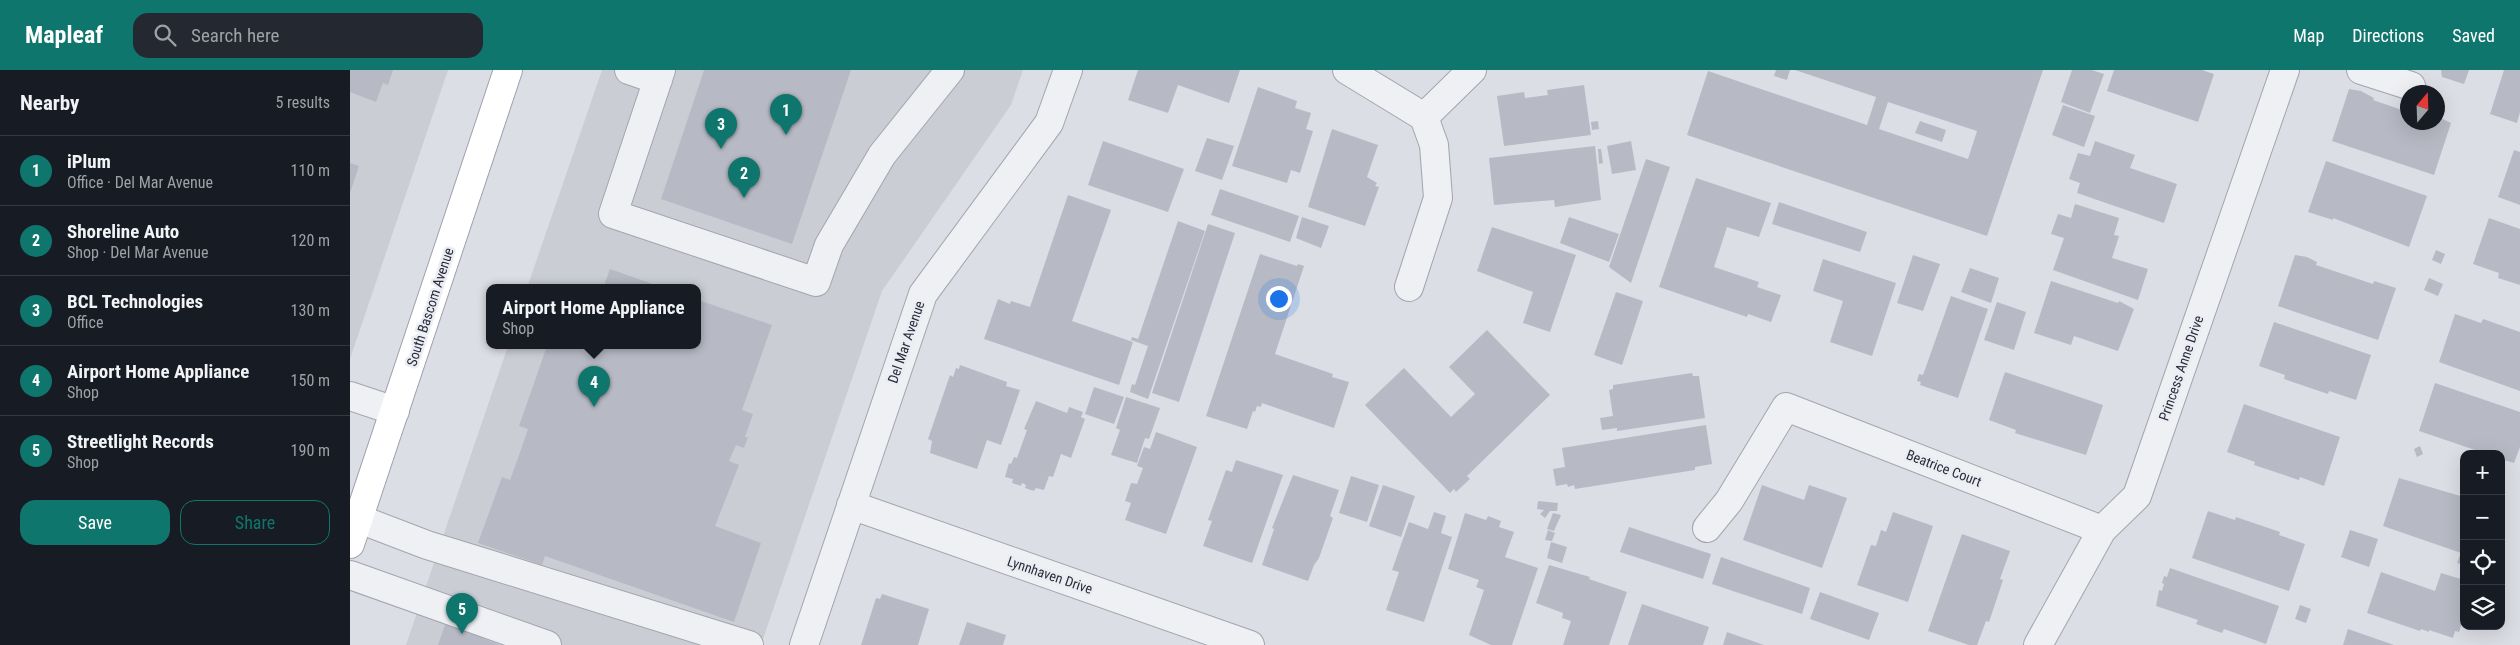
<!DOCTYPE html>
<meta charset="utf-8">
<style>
body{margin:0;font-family:"Roboto Condensed",sans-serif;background:#242831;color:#f1f3f6}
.controls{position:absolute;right:15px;bottom:15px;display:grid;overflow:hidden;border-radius:10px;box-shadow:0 5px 20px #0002}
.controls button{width:45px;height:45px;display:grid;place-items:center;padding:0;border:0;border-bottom:1px solid #363941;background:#171b24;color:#f1f3f6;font:25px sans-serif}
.compass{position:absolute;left:2050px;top:15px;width:45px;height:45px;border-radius:50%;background:#171b24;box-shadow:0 5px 20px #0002;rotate:19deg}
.you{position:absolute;left:928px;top:228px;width:18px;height:18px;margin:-12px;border:4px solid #fff;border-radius:50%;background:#1a73e8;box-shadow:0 0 0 8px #1a73e833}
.badge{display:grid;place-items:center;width:32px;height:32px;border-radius:50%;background:#0f766e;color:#fff;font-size:16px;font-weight:700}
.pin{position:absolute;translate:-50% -41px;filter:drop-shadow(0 1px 2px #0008)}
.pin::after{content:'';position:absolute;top:26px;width:18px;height:15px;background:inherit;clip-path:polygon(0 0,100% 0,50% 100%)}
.popup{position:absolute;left:136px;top:214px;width:215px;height:65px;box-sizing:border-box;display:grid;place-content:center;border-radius:10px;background:#171b24;filter:drop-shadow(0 1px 4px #0005);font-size:16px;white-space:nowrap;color:#9ea1a6}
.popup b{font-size:19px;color:#f1f3f6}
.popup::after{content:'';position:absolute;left:50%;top:100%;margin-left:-10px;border:10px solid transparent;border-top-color:#171b24}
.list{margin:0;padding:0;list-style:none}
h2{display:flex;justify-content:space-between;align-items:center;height:65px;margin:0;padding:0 20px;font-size:21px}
h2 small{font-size:16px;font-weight:400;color:#9ea1a6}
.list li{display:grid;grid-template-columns:32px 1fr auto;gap:15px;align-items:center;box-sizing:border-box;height:70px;padding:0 20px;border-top:1px solid #363941}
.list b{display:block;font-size:19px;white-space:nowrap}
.list p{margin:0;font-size:16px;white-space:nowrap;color:#9ea1a6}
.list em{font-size:16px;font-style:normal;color:#9ea1a6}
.actions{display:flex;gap:10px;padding:15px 20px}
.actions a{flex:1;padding:11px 0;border:1px solid #0f766e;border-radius:15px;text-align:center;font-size:18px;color:#0f766e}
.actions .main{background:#0f766e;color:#fff}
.icon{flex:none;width:28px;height:28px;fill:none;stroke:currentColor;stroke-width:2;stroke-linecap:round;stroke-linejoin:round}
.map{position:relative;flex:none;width:2170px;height:575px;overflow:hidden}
header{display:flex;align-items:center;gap:30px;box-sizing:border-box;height:70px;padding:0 25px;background:#0f766e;color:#fff}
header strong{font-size:24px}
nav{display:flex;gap:28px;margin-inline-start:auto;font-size:18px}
.search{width:350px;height:45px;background:#242831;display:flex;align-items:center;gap:12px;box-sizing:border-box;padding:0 18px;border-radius:15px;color:#9ea1a6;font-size:19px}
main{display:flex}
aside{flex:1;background:#171b24}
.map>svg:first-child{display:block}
.built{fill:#cbcdd5}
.building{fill:#b7bac4;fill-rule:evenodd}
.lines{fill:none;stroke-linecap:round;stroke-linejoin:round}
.minor-casing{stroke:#a2a5ae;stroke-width:30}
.major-casing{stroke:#9da2af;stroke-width:30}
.minor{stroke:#eef0f3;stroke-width:28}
.major{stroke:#fff;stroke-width:28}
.labels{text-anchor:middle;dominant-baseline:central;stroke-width:5;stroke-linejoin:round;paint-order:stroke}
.street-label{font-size:14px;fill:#282c39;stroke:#ebedf3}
</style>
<header>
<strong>Mapleaf</strong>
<div class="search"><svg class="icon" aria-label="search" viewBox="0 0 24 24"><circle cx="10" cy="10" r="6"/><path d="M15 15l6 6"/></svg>Search here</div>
<nav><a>Map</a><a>Directions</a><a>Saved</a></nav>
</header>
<main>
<aside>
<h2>Nearby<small>5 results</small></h2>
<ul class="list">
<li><span class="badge">1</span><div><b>iPlum</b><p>Office · Del Mar Avenue</p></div><em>110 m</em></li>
<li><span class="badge">2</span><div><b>Shoreline Auto</b><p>Shop · Del Mar Avenue</p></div><em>120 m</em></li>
<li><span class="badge">3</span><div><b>BCL Technologies</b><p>Office</p></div><em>130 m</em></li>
<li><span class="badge">4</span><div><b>Airport Home Appliance</b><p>Shop</p></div><em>150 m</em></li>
<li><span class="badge">5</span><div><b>Streetlight Records</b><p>Shop</p></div><em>190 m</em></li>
</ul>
<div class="actions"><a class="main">Save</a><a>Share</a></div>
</aside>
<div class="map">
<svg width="2170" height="575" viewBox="0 0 2170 575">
<rect width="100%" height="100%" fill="#dcdee5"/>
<path class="built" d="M0 0H98L0 289Z
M252 0H673L661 35 532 221 411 575H56L158 276H348V218H177Z"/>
<path class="building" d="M0 0H43L38 15 33 13 26 32 0 22Z
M354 0H501L442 174 311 129Z
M788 0H890L879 33 828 15 818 43 778 30Z
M1426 0H1440L1437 10 1424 6Z
M1445 0H1693L1637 166 1337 65 1358 1 1517 55 1526 27ZM1538 32 1627 61 1618 89 1529 59Z
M1722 0H1742L1754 4 1740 43 1711 32Z
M1764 0H1852L1864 4 1848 52 1757 21Z
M2091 0H2119L2114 14 2092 7Z
M2154 0H2170V42L2167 53 2140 44Z
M1234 15 1241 65 1154 76 1147 26 1174 22 1175 28 1198 25 1197 20Z
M908 17 947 31 945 38 961 43 956 59 963 61 950 103 941 100 937 113 882 96Z
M1999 19 2011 21 2024 28 2023 30 2058 42V52H2088V47L2101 53 2084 105 1982 71Z
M1713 35 1745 46 1734 77 1702 65Z
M1248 51 1249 59 1242 60 1241 52Z
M1570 51 1596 60 1592 72 1565 63Z
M982 59 1028 75 1017 107 1027 113 1025 116 1029 117 1015 156 958 137Z
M857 68 884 76 872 110 845 101Z
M753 71 834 99 818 142 738 115Z
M1281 71 1286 100 1262 104 1257 76Z
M1745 71 1785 85 1780 98 1827 114 1814 153 1727 123 1730 113 1719 109 1728 83 1740 86Z
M1245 76 1251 130 1205 137 1204 130 1144 135 1139 88Z
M1248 79H1251L1253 93 1249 94Z
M2164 80 2170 82V135L2148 127Z
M1296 89 1320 97 1281 213 1259 197Z
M1976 91 2077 126 2059 177 1983 148V150L1958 142Z
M0 93 9 96 0 123Z
M1346 108 1421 133 1409 167 1377 157 1364 197 1409 212 1407 217 1431 225 1421 252 1398 244 1397 247 1309 217Z
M870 119 949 146 940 172 861 145Z
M718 125 761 140 722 251 783 272 769 315 634 269 648 229 660 234 661 231 680 237Z
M1429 132 1517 162 1510 182 1422 154Z
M1725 134 1769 148 1764 165 1769 166 1762 188 1798 199 1788 230 1703 200 1714 168 1701 164 1708 144 1721 148Z
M952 147 979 156 971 178 946 168Z
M1219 147 1269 164 1259 192 1210 173Z
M2139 148 2170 159V215L2148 208 2149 203 2123 194Z
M828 151 855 161 798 329 780 322 782 314 785 315 798 276 781 270 782 267 788 269Z
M858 154 885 163 829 332 802 323Z
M1142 157 1226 185 1200 262 1173 253 1183 222 1127 201Z
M2086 180 2095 184 2091 194 2082 190Z
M910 184 947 196 948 194 954 196 925 284 983 304 982 307 999 312 984 358 912 333 911 337 907 336 905 342 903 341 897 359 856 346Z
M1563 185 1590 194 1573 241 1547 233Z
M1945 185 1957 187 1967 192 1966 195 2023 214 2024 211 2046 218 2028 270 1928 236Z
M1473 189 1546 213 1522 286 1480 272 1493 231 1463 221Z
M1620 198 1649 208 1641 233 1611 222Z
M260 199 314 218H253Z
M2079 208 2093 214 2088 226 2074 220Z
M1701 211 1768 233 1769 231 1784 239 1768 281 1724 266 1721 275 1684 263Z
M1266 222 1293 231 1272 295 1244 285Z
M1601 226 1638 239 1608 328 1570 315 1571 312 1567 311 1569 304 1573 305Z
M348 230 422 255 392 340 403 344 395 367H398L394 378 386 375 379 391 389 395 365 456 411 473 384 552 195 486 192 495 128 473 152 407 160 410 168 388 178 359 169 356 197 276H348Z
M1647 232 1676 242 1664 280 1634 270Z
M2105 244 2131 253 2133 249 2170 262V321L2089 292Z
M1924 252 2021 285 2006 330 1979 321 1978 324 1934 309 1935 305 1909 296Z
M1137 260 1200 325 1117 406 1120 409 1106 422 1104 419 1100 423 1015 335 1054 298 1101 347 1125 324 1099 297Z
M610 295 657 312 656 316 670 320 651 375 637 370 627 399 580 383 582 371 578 369 600 305 603 307 606 298 609 299Z
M1655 302 1753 335 1736 385 1665 363 1666 360 1639 350Z
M1342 303 1343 306H1349L1355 348 1267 361V358L1252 360 1250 348 1263 346 1259 320 1263 319V315Z
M2085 313 2170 342V377L2164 393 2151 389V384H2137L2069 361Z
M744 317 774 327 764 354 735 344Z
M776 327 810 338 799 369 795 368 787 393 761 385 770 360 766 358Z
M686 331 717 343 719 337 733 342 731 347 735 349 721 388 711 384 703 407 699 406 694 420 686 418 684 421 675 418 676 415 672 413 671 416 662 413 663 409 655 407 659 393 661 394 664 387 667 388 677 360 674 359Z
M1894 334 1990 367 1974 416 1950 407 1949 410 1904 395 1905 392 1877 382Z
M1356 355 1362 394 1345 397V400L1225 419 1224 415 1218 417 1217 414 1206 416 1203 399 1215 397 1212 378Z
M806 362 847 377 816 464 775 450 781 433 775 431 781 413 787 414 793 398 787 396 794 377 800 379Z
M2070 376 2073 384 2067 387 2064 379Z
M886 390 933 405 902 493 853 476 862 451 858 450 876 400 882 402Z
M943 405 989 420 980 446 983 448 969 488 964 495 958 511 912 495 924 459 922 458Z
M1001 406 1029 415 1017 452 989 443Z
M2049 408 2114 427V484L2033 456Z
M1033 415 1065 426 1051 467 1019 456Z
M1412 415 1454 430 1459 415 1497 428 1472 498 1393 470Z
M1188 431 1208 433 1207 441H1200L1195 448 1190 444 1194 440 1187 439Z
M1858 441 1885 450 1886 447 1930 462 1929 465 1955 474 1939 521 1842 488Z
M1084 442 1096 446 1091 463 1102 467 1074 552 1036 540 1049 502 1042 500 1059 452 1078 459Z
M1543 442 1583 456 1558 532 1507 515 1521 475 1526 476 1531 460 1536 462Z
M1115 443 1136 450 1138 446 1151 451 1149 457 1164 462 1155 487 1188 498 1162 575H1141L1119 565 1134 520 1126 517 1129 510 1098 499Z
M1203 443 1211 445 1204 461 1197 459Z
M1279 457 1361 484 1353 509 1270 482Z
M1198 460 1205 463 1202 471 1195 470Z
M2000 460 2028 469 2019 497 1991 487Z
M1612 464 1660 481 1650 509 1653 510 1639 552 1636 551 1627 575H1619L1578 561Z
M1201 472 1217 477 1212 493 1197 488Z
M2110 485 2114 486V495L2107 493Z
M1371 487 1460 518 1452 544 1362 514Z
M1199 495 1240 507 1239 509 1277 522 1259 575H1213L1221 551 1212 548 1213 543 1186 533Z
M1820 498 1929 536 1916 574 1874 559 1872 563 1846 554 1848 550 1806 536 1809 520 1812 521 1814 514 1812 513 1814 506 1817 507Z
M2031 502 2085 521 2091 503 2114 510V548L2109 562 2105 561 2103 568 2079 560V562L2071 559 2070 561 2017 543Z
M1470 522 1529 543 1519 570 1460 549Z
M532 524 579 539 568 575H511L526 528 530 529Z
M1292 534 1359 557 1353 575H1278Z
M1950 535 1961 539 1956 553 1945 549Z
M98 546 135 559 132 568 150 575H88Z
M617 552 656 565 653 575H609Z
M1998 559 2044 575H1993Z
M1377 562 1414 575H1373Z"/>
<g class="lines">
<g class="minor-casing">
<path id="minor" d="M279 0 308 10
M311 0 263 144 466 212 479 175 532 85 600 0
M997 0 1074 47 1084 75 1088 128 1059 217
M2011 0 2061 16
M1074 47 1122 0
M0 326 45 341
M501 435 900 575
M9 449 77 475 399 575
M1357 458 1379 431 1436 337 1752 460
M0 505 197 575
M454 575 573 224 699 53 718 0
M1688 575 1752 460 1787 426 1935 0"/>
</g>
<g class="major-casing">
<path id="major" d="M0 474 158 0"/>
</g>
<use href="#minor" class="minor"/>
<use href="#major" class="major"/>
</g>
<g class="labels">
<g class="street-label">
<text transform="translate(80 237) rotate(-72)">South Bascom Avenue</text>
<text transform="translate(556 272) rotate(-71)">Del Mar Avenue</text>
<text transform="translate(1831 298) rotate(-71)">Princess Anne Drive</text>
<text transform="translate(1594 398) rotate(21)">Beatrice Court</text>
<text transform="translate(700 505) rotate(19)">Lynnhaven Drive</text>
</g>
</g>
</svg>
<div class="controls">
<button>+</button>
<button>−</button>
<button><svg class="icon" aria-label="locate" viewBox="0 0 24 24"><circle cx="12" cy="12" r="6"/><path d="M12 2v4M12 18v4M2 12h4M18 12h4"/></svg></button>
<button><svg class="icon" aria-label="layers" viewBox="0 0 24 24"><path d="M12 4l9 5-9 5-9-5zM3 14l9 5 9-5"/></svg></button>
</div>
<svg class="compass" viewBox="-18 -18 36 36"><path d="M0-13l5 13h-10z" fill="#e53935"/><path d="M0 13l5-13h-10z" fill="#9ea1a6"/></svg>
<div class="you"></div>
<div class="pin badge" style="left:436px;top:65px">1</div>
<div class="pin badge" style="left:394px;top:128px">2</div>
<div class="pin badge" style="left:371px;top:79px">3</div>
<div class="pin badge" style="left:244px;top:337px">4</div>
<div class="popup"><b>Airport Home Appliance</b>Shop</div>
<div class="pin badge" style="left:112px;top:564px">5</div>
</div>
</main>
